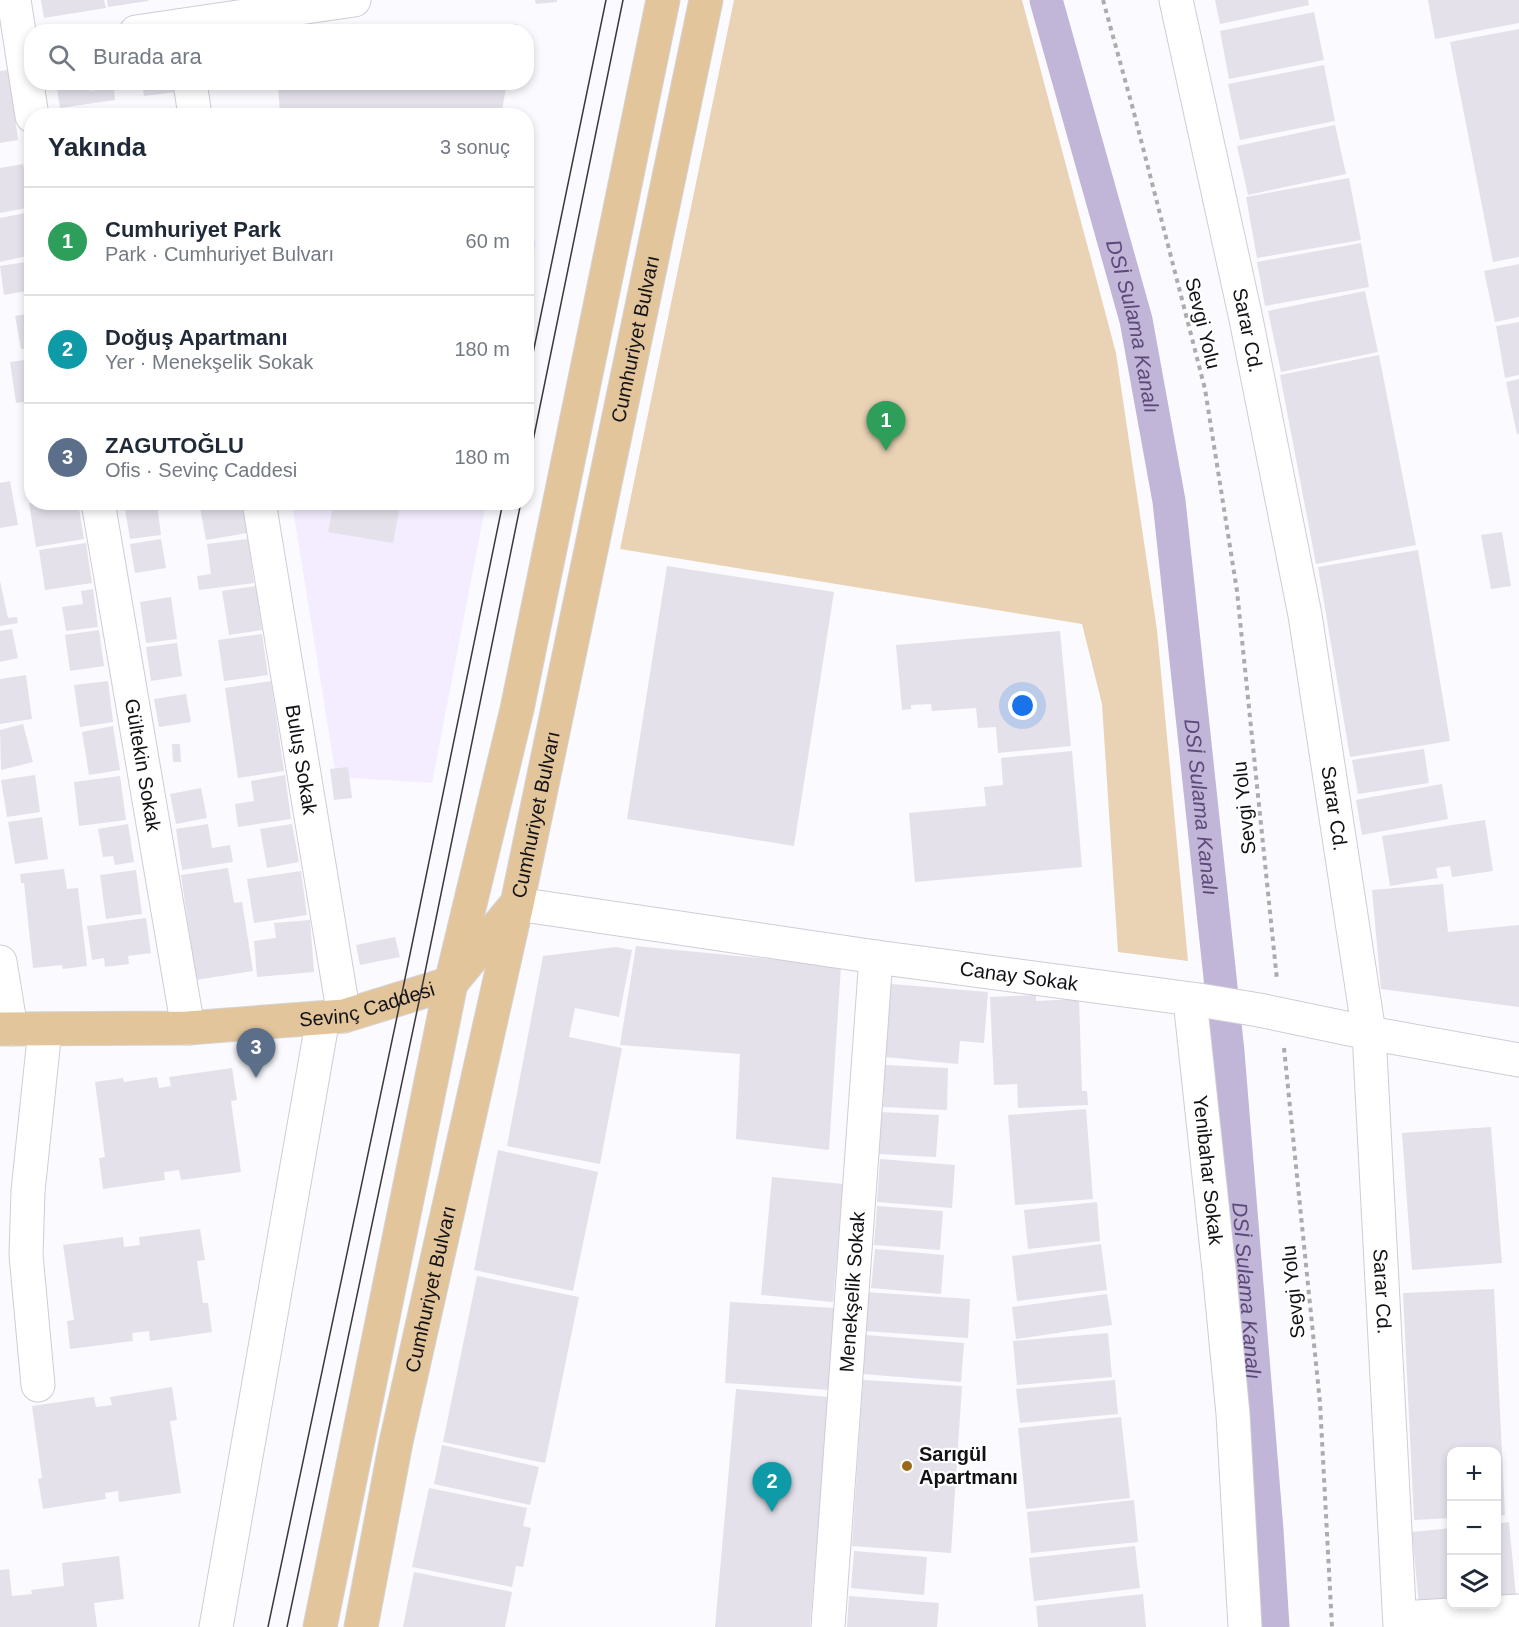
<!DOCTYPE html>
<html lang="tr">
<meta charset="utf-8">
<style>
body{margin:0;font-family:Helvetica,sans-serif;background:#f2f2f3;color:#1f2937}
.controls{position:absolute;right:18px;bottom:18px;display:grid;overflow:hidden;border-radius:12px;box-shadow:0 3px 9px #0003}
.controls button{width:54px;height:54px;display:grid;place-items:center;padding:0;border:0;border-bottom:2px solid #e0e1e3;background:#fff;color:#1f2937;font:30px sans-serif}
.you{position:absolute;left:1023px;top:706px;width:21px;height:21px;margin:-15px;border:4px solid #fff;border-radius:50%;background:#1a73e8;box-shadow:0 0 0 9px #1a73e833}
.badge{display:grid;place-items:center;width:39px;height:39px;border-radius:50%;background:#0b8043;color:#fff;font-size:20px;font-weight:700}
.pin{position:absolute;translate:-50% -50px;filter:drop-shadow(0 2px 3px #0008)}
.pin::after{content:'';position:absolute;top:32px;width:21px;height:18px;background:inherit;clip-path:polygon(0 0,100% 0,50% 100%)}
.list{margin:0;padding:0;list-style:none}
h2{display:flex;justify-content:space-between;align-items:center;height:78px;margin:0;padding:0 24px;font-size:26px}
h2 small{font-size:20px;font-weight:400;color:#747a83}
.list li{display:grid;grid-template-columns:39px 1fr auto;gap:18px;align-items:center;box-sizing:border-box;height:108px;padding:0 24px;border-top:2px solid #e0e1e3}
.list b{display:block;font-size:22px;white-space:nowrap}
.list p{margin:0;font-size:20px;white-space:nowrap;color:#747a83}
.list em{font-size:20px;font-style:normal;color:#747a83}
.icon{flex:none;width:33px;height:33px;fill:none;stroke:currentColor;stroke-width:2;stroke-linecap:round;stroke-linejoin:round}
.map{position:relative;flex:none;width:1519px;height:1627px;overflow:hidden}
.search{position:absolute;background:#fff;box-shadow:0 3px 9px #0003;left:24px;top:24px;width:510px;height:66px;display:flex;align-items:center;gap:15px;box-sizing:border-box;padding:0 21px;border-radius:24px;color:#747a83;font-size:22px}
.panel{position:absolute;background:#fff;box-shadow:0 3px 9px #0003;left:24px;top:108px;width:510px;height:402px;border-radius:24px}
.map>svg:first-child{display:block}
.built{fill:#f3edff}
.green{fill:#ead3b5}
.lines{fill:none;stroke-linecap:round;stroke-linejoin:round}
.canal{stroke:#c1b5d8;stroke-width:33}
.building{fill:#e4e1eb}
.minor-casing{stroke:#cfccd6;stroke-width:35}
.major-casing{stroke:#d5d4d5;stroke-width:35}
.path{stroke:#acabaf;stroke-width:4;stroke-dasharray:4.5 4.5;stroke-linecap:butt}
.minor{stroke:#fff;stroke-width:33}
.major{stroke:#e2c59b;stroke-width:33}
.tram{stroke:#3a383c;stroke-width:1.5}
.poi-dot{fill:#9a6a1b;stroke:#fff;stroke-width:2}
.labels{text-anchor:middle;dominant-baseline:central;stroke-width:4.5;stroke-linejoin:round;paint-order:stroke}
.street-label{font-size:20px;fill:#131115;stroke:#fff}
.poi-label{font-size:20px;font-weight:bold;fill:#131115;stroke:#fff;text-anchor:start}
.water-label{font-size:21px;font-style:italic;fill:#5c4879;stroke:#fff}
</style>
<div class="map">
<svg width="1519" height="1627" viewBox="0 0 1519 1627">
<rect width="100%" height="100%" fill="#fbfafe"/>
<path class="built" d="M527 240 536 241 527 289 526 240Z
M292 503H486L432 783 336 777Z"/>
<path class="green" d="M734 0H1022L1116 353 1157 630 1188 961 1118 952 1102 704 1082 624 620 549Z"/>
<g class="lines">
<path class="canal" id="s1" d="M1046 0 1136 320 1169 501 1228 1052 1267 1530 1273 1627"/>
</g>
<path class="building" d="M41 0H104L106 8 44 18Z
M107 0H148V1L108 7Z
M535 0H557V2L536 4Z
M1215 0H1308L1309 5 1220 24Z
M1428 0H1519V23L1435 39Z
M1314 12 1324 60 1229 79 1220 31Z
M517 24 516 32H469V30Z
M1519 29V257L1493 262 1450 42Z
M1324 65 1335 121 1240 140 1228 84Z
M9 70 18 140 0 143V71Z
M56 82H89L90 91 114 88 115 100 60 108Z
M142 82H175L176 92 144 96Z
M278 82H507L501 116H280Z
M1335 125 1346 174 1248 195 1237 146Z
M23 164 31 207 0 213V168Z
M1349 178 1361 240 1257 258 1246 197Z
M31 212 32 255 0 262V218Z
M1361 243 1369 287 1265 306 1257 262Z
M32 261V290L4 295 0 266Z
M1519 264V317L1495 322 1484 271Z
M1365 291 1378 352 1281 372 1268 311Z
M32 313V348L21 349 15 316Z
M1519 322V375L1505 378 1496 326Z
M1379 355 1416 545 1316 564 1280 375Z
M32 359V401L16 403 10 362Z
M1519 379V434H1517L1506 382Z
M10 481 18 525 0 528V483Z
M78 502 84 539 36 547 29 503Z
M199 502H242L247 533 206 540Z
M334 502H401L393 543 328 532Z
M157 504 161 535 130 539 125 509Z
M1502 532 1511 586 1491 589 1481 535Z
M161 539 166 568 135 573 130 544Z
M248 539 254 583 199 590 197 576 211 574 207 544Z
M86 543 92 583 45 590 39 550Z
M1418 550 1450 741 1350 757 1318 567Z
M667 566 834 592 794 846 627 819Z
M0 581 8 618 17 617 18 623 0 626Z
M256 586 262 630 229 635 222 591Z
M93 589 98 627 66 631 62 607 83 604 81 591Z
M171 597 177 639 146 643 140 602Z
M12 629 18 658 0 662V631Z
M99 630 104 666 70 671 65 635Z
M1060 631 1071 746 998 753 996 727 978 728 976 708 932 711 931 704 911 705V709L902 710 896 645Z
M262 634 268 675 224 681 218 640Z
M177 643 182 676 151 681 146 647Z
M26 675 32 719 0 724V679Z
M108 681 113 722 80 727 74 685Z
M271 681 284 771 238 778 225 688Z
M186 694 191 722 159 727 154 699Z
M23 724 33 762 1 770 0 730Z
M113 726 120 770 89 775 82 732Z
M172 744H180L181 762H173Z
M1424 749 1429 783 1358 794 1352 760Z
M1072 751 1082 867 915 882 909 813 986 806 984 787 1003 785 1001 758Z
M348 767 352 798 334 800 330 769Z
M35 775 40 812 7 817 1 780Z
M285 775 291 819 238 827 235 804 254 801 251 781Z
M120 776 126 820 79 826 74 782Z
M1442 784 1448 819 1362 835 1356 800Z
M201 788 207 818 176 824 170 794Z
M42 817 48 859 15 864 8 822Z
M1485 820 1493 871 1452 877 1450 866 1436 868 1438 878 1390 886 1382 836Z
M128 824 134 862 115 865 113 856 103 857 98 829Z
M208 824 212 848 230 845 233 862 182 870 176 829Z
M292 824 299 862 267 868 260 829Z
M228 868 234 903 242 902 253 971 196 980 181 875Z
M64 869 67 889 78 888 87 966 63 969 62 965 33 968 24 883H21L20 874Z
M136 870 142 914 106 919 100 875Z
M301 871 307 915 254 923 247 879Z
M1443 884 1448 932 1519 925V1007L1381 989 1372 890Z
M146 918 151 953 128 956 129 964 105 967 104 958 92 960 87 926Z
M310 920 314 972 257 977 254 941 276 938 274 923Z
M395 937 400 957 360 965 356 945Z
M636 946 841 966 829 1150 736 1139 740 1054 620 1045Z
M616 947 632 950 619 1017 575 1008 569 1037 622 1048 600 1164 507 1146 543 956Z
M891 984 988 992 984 1043 960 1041 958 1064 885 1057Z
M1036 995V1001L1079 999 1082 1091H1087L1088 1105 1018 1108 1017 1084 994 1085 990 997Z
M885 1065 948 1068 947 1110 883 1107Z
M232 1068 237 1100 231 1101 241 1172 181 1180 179 1170 164 1172 165 1180 103 1189 99 1158 105 1157 95 1082 123 1078 124 1082 157 1077 159 1088 171 1086 169 1077Z
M1086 1109 1093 1199 1015 1205 1008 1115Z
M881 1112 939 1115 936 1157 879 1154Z
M1491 1127 1502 1263 1412 1270 1402 1133Z
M498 1150 598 1172 573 1291 474 1270Z
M880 1159 955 1165 952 1208 877 1202Z
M772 1177 843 1184 833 1302 761 1295Z
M1097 1202 1100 1241 1028 1249 1024 1210Z
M877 1206 943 1211 940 1250 874 1245Z
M200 1229 205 1260 197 1261 203 1303H208L212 1332 150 1341 149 1331 132 1333 133 1341 70 1349 67 1321 74 1320 63 1245 123 1237 124 1247 140 1245 139 1237Z
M1101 1244 1107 1290 1017 1301 1012 1256Z
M875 1249 944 1255 941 1294 871 1288Z
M477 1276 579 1297 545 1463 443 1442Z
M1494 1289 1505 1515 1496 1516V1452H1452V1518L1414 1520 1403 1293Z
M866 1292 970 1299 968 1338 863 1331Z
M1107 1294 1112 1325 1016 1339 1012 1307Z
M730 1302 835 1308 830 1390 725 1383Z
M1108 1333 1112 1377 1017 1385 1013 1341Z
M866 1335 964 1343 961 1382 863 1374Z
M863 1380 962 1386 951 1553 852 1546Z
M1115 1380 1118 1414 1020 1423 1016 1389Z
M172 1387 177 1420 170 1421 181 1493 119 1502 118 1491 105 1493 106 1499 43 1509 38 1479 42 1478 32 1406 94 1397 96 1407 112 1405 110 1397Z
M736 1389 829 1397 810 1627H715Z
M1121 1417 1130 1498 1026 1509 1018 1428Z
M442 1445 539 1467 530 1505 434 1484Z
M429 1488 527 1508 523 1526 531 1528 523 1567 516 1566 512 1587 412 1567Z
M1134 1500 1138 1542 1031 1553 1027 1512Z
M1509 1522 1516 1597 1496 1599V1524Z
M1452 1528V1603L1419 1606 1412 1532Z
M1135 1546 1140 1588 1034 1601 1029 1558Z
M854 1551 927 1557 924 1595 851 1588Z
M119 1556 124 1599 94 1603 97 1627H0V1570L9 1569 12 1596 32 1594 31 1590 64 1586 62 1563Z
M414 1572 512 1592 505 1627H403Z
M1143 1594 1146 1627H1038L1036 1606Z
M849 1596 939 1603 937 1627H847Z"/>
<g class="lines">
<g class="minor-casing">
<g id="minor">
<path d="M14 0 32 116"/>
<path id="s2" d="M1176 0 1246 319 1305 615 1369 1033 1400 1627"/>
<path d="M136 32 354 0"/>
<path d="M190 82 195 116"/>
<path id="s3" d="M98 502 188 1028"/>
<path id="s4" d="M259 502 344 1016"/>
<path id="s5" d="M517 904 876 957 1199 1000 1259 1010 1369 1033 1519 1060"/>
<path d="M0 962 11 1029"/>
<path id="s6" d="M1190 1000 1219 1269 1233 1414 1245 1627"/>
<path d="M38 1385 26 1255 28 1191 45 1029"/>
<path d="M1400 1618 1519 1611"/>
<path d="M216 1627 323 1018"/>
<path id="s7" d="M828 1627 876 957"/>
</g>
</g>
<g class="major-casing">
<g id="major">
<path id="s8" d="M0 1029 188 1028 344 1016 451 983 514 907"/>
<path d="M320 1627 451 983 517 709 663 0"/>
<path id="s9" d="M361 1627 396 1442 517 904 706 0"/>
</g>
</g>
<path class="path" d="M1103 0 1133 109 1205 389 1237 591 1277 980
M1284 1048 1320 1403 1332 1627"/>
<use href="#minor" class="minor"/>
<use href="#major" class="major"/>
<path class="tram" d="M526 387 606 0
M526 475 623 0
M268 1627 401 998 503 502
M287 1627 421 992 521 502"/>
</g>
<circle class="poi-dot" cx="907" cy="1466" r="6"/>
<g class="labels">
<g class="street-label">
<text transform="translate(1203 323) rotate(76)">Sevgi Yolu</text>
<text stroke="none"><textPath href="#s2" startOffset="338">Sarar Cd.</textPath></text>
<text stroke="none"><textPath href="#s9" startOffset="1317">Cumhuriyet Bulvarı</textPath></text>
<text stroke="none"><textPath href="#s4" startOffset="261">Buluş Sokak</textPath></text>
<text stroke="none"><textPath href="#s3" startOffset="267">Gültekin Sokak</textPath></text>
<text stroke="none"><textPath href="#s2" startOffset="824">Sarar Cd.</textPath></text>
<text transform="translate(1244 808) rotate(-96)">Sevgi Yolu</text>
<text stroke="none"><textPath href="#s9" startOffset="831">Cumhuriyet Bulvarı</textPath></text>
<text stroke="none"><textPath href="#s5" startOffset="507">Canay Sokak</textPath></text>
<text stroke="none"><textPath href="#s8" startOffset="369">Sevinç Caddesi</textPath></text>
<text stroke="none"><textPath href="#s6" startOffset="171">Yenibahar Sokak</textPath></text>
<text stroke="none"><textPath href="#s9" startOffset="345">Cumhuriyet Bulvarı</textPath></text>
<text stroke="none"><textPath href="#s2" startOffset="1310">Sarar Cd.</textPath></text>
<text stroke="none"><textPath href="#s7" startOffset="336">Menekşelik Sokak</textPath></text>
<text transform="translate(1293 1292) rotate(-96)">Sevgi Yolu</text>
</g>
<g class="poi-label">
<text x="919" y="1454">Sarıgül<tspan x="919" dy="23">Apartmanı</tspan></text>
</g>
<g class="water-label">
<text stroke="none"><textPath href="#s1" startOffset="338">DSİ Sulama Kanalı</textPath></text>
<text stroke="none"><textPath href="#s1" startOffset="824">DSİ Sulama Kanalı</textPath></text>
<text stroke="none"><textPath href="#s1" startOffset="1310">DSİ Sulama Kanalı</textPath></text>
</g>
</g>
</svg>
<div class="controls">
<button>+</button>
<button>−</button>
<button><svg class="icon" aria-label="layers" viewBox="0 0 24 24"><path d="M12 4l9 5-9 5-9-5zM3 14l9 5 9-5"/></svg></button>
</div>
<div class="you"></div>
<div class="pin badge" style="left:886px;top:451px;background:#2e9e5b">1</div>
<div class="pin badge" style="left:772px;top:1512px;background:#0f9aa8">2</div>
<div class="pin badge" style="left:256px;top:1078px;background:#5c6f8a">3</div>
<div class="search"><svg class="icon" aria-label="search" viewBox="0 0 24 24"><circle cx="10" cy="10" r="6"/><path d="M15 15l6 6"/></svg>Burada ara</div>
<section class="panel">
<h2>Yakında<small>3 sonuç</small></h2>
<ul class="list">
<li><span class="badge" style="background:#2e9e5b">1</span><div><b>Cumhuriyet Park</b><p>Park · Cumhuriyet Bulvarı</p></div><em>60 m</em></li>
<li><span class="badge" style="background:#0f9aa8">2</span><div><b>Doğuş Apartmanı</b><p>Yer · Menekşelik Sokak</p></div><em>180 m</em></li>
<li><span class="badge" style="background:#5c6f8a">3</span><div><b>ZAGUTOĞLU</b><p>Ofis · Sevinç Caddesi</p></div><em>180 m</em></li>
</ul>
</section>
</div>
